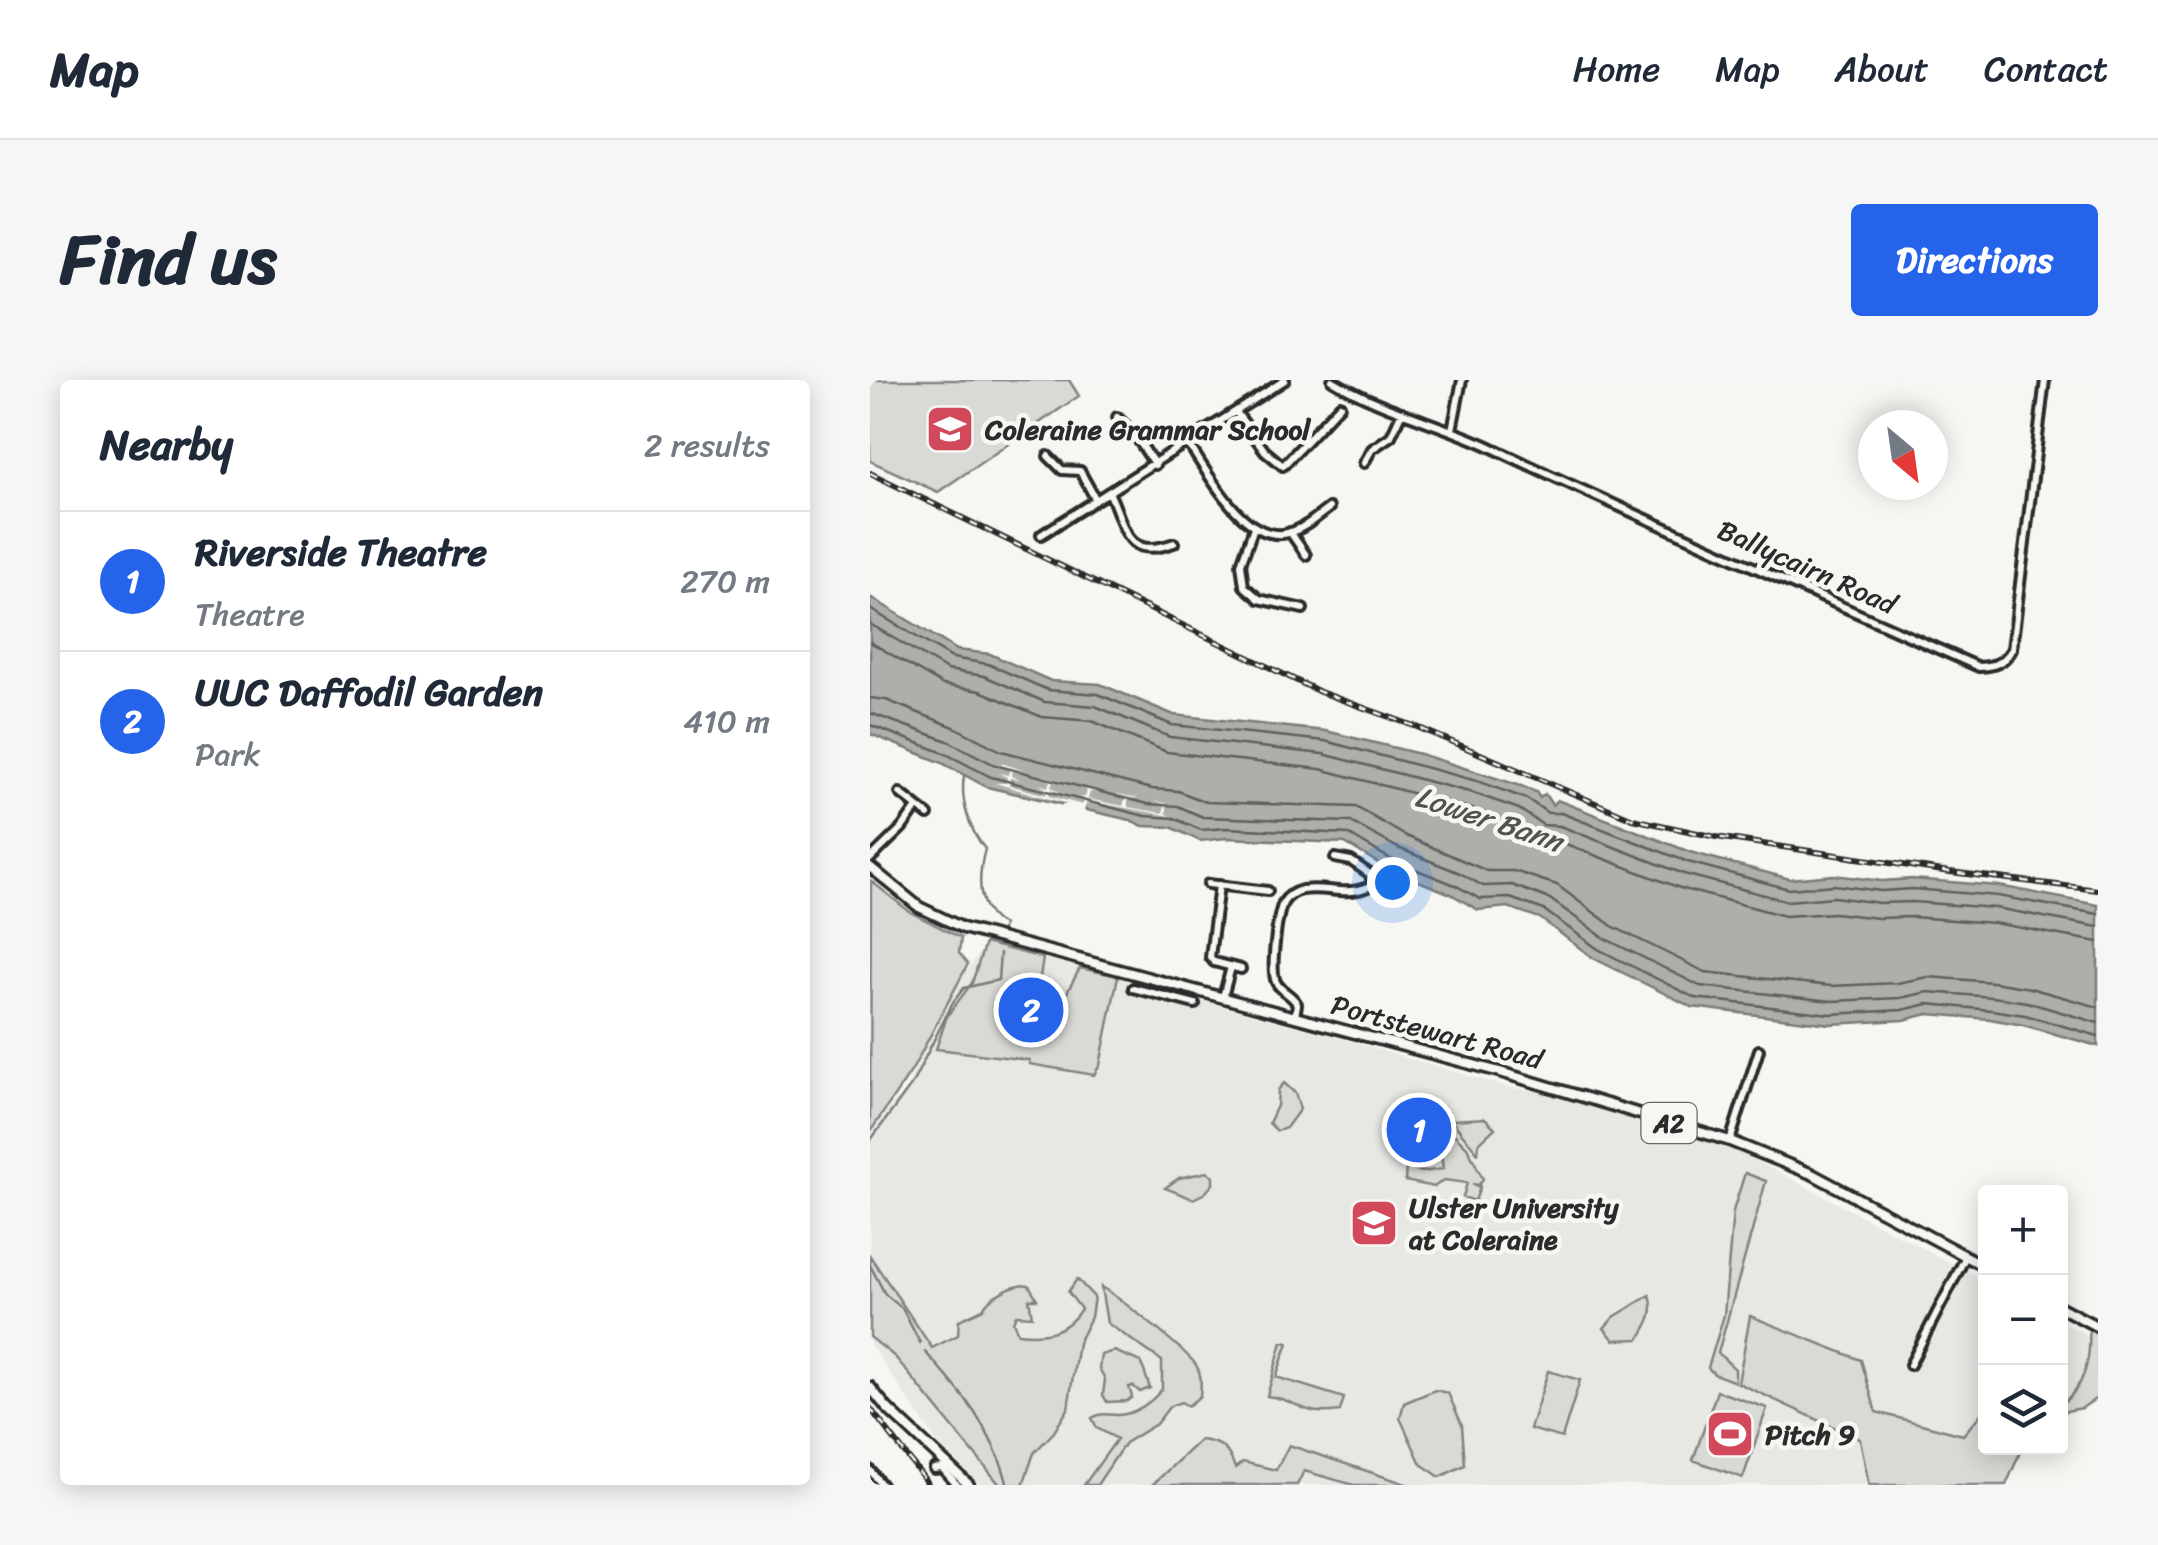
<!DOCTYPE html>
<meta charset="utf-8">
<style>
body{margin:0;font-family:Sriracha,sans-serif;background:#f6f6f7;color:#1f2937}
.controls{position:absolute;right:30px;bottom:30px;display:grid;overflow:hidden;border-radius:10px;box-shadow:0 5px 25px #0003}
.controls button{width:90px;height:90px;display:grid;place-items:center;padding:0;border:0;border-bottom:2px solid #e0e1e3;background:#fff;color:#1f2937;font:50px sans-serif}
.compass{position:absolute;left:988px;top:30px;width:90px;height:90px;border-radius:50%;background:#fff;box-shadow:0 5px 25px #0003;rotate:151deg}
.you{position:absolute;left:522px;top:502px;width:35px;height:35px;margin:-25px;border:8px solid #fff;border-radius:50%;background:#1a73e8;box-shadow:0 0 0 15px #1a73e833}
.badge{display:grid;place-items:center;width:65px;height:65px;border-radius:50%;background:#2563eb;color:#fff;font-size:32px;font-weight:700}
.pin{position:absolute;translate:-50% -50%;border:5px solid #fff;box-shadow:0 2px 10px #0006}
.list{margin:0;padding:0;list-style:none}
h2{display:flex;justify-content:space-between;align-items:center;height:130px;margin:0;padding:0 40px;font-size:42px}
h2 small{font-size:32px;font-weight:400;color:#747a83}
.list li{display:grid;grid-template-columns:65px 1fr auto;gap:30px;align-items:center;box-sizing:border-box;height:140px;padding:0 40px;border-top:2px solid #e0e1e3}
.list b{display:block;font-size:38px;white-space:nowrap}
.list p{margin:0;font-size:32px;white-space:nowrap;color:#747a83}
.list em{font-size:32px;font-style:normal;color:#747a83}
.icon{flex:none;width:55px;height:55px;fill:none;stroke:currentColor;stroke-width:2;stroke-linecap:round;stroke-linejoin:round}
.map{position:relative;flex:none;width:1228px;height:1105px;overflow:hidden;border-radius:10px}
header{display:flex;align-items:center;gap:60px;box-sizing:border-box;height:140px;padding:0 50px;background:#fff;border-bottom:2px solid #e0e1e3}
header strong{font-size:48px}
nav{display:flex;gap:55px;margin-inline-start:auto;font-size:35px}
.intro{display:flex;align-items:center;justify-content:space-between;box-sizing:border-box;height:240px;padding:0 60px}
h1{margin:0;font-size:70px}
.button{padding:25px 45px;border-radius:10px;background:#2563eb;color:#fff;font-size:35px;font-weight:700}
main{display:flex;gap:60px;padding:0 60px}
aside{flex:1;background:#fff;border-radius:10px;box-shadow:0 5px 25px #0003}
.map>svg:first-child{display:block}
.built{fill:#e7e7e3}
.green{fill:#d9d9d5;stroke:#828280;stroke-width:2.5}
.water{fill:#aeaeab;stroke:#7a7a78;stroke-width:2.5}
.pier{fill:#f6f6f2}
.lines{fill:none;stroke-linecap:round;stroke-linejoin:round}
.shore{stroke:#5f5f5e;stroke-width:2.5}
.stream{stroke:#7a7a78;stroke-width:2.5}
.minor-casing{stroke:#2b2b2b;stroke-width:14}
.major-casing{stroke:#2b2b2b;stroke-width:15}
.minor{stroke:#f6f6f2;stroke-width:6}
.major{stroke:#f6f6f2;stroke-width:8}
.rail-casing{stroke:#2b2b2b;stroke-width:6}
.rail{stroke:#f6f6f2;stroke-width:2.5;stroke-dasharray:8;stroke-linecap:butt}
.labels{text-anchor:middle;dominant-baseline:central;stroke-width:9;stroke-linejoin:round;paint-order:stroke}
.shield{fill:#f6f6f2;stroke:#686867;stroke-width:2.5}
.shield-label{font-size:25px;font-weight:bold;fill:#2b2b2b}
.poi-label{font-size:28px;font-weight:bold;fill:#2b2b2b;stroke:#f6f6f2;text-anchor:start}
.street-label{font-size:28px;fill:#2b2b2b;stroke:#f6f6f2}
.water-label{font-size:30px;font-style:italic;fill:#525251;stroke:#f6f6f2}
</style>
<header>
<strong>Map</strong>
<nav><a>Home</a><a>Map</a><a>About</a><a>Contact</a></nav>
</header>
<div class="intro"><h1>Find us</h1><a class="button">Directions</a></div>
<main>
<aside>
<h2>Nearby<small>2 results</small></h2>
<ul class="list">
<li><span class="badge">1</span><div><b>Riverside Theatre</b><p>Theatre</p></div><em>270 m</em></li>
<li><span class="badge">2</span><div><b>UUC Daffodil Garden</b><p>Park</p></div><em>410 m</em></li>
</ul>
</aside>
<div class="map">
<svg width="1228" height="1105" viewBox="0 0 1228 1105">
<rect width="100%" height="100%" fill="#f6f6f2"/>
<filter id="ink" filterUnits="userSpaceOnUse"><feTurbulence type="fractalNoise" baseFrequency=".01" numOctaves="2"/><feDisplacementMap in="SourceGraphic" scale="20" xChannelSelector="R" yChannelSelector="G"/><feConvolveMatrix kernelMatrix="1 2 1 2 8 2 1 2 1" color-interpolation-filters="sRGB"/></filter>
<g filter="url(#ink)">
<path class="built" d="M116 563 455 654 637 707 679 713 876 775 1115 901 1116 1068 1119 1105H111L70 1066 0 964V749L36 709 77 621Z
M1190 941 1228 961V982L1198 1025 1190 1026Z"/>
<path class="green" d="M0 0H199L209 16 68 112 0 81Z
M1 501 40 532 91 558 89 573 98 584 42 690 0 752Z
M115 563 173 578 168 611 176 614 175 619 191 624 210 588 248 596 230 685 224 695 159 684V680L66 669 77 636 102 603Z
M414 703 425 713 430 729 416 748 407 751 399 743 407 726 408 710Z
M615 738 625 748 609 763 608 773 581 740Z
M568 755H585L597 767 613 799 609 805 602 804 610 807 605 821 593 817 597 803 574 800 564 807 535 801 536 786 552 792 573 789Z
M337 792 343 796V804L335 813 323 819 295 808 309 798Z
M875 793 896 801 848 973 865 989V1002L844 994 838 988 854 935 863 831Z
M0 876 62 968 88 955 89 940 113 929C118 917 145 902 159 905L167 919H159L162 936 146 935 143 942 148 953C175 956 196 953 211 929L198 912 207 899 224 917 221 937 208 963 198 1029 184 1052 164 1073 153 1105H130L25 977 0 957Z
M231 907C247 916 317 971 326 985 332 995 331 1005 330 1016L318 1026 311 1022 300 1026 286 1044 255 1063 227 1105H214L247 1059 227 1048 222 1038C232 1032 236 1035 247 1035 264 1035 282 1022 292 1009V981L237 943Z
M780 915C786 932 778 944 769 959L744 960 734 948 744 937Z
M880 936 991 980 1006 1032 1093 1055 1115 1029 1116 1068H1152L1136 1105H999L990 1059 868 1003Z
M1219 949 1228 955V1017L1212 1028 1191 1032V1024C1215 1008 1221 977 1219 949Z
M412 962 418 963 406 997 474 1018 470 1031C429 1037 431 1020 397 1016Z
M244 971 271 982 280 1008 270 1012 263 1006 259 1007 262 1017 257 1021 237 1022 233 1015 235 999 229 988 231 975Z
M678 991 710 1000 692 1058 660 1049Z
M565 1010 578 1013 592 1045 595 1085 570 1097 551 1084 530 1038 534 1023Z
M847 1011 897 1028 873 1098 823 1080Z
M330 1060C351 1062 358 1068 365 1088L373 1082 406 1090 419 1065 539 1105H484L434 1091 427 1105H282Z"/>
<path class="water" d="M0 217 87 270 120 274 181 301 230 304 304 335 456 351 550 374 651 406 666 412 670 418 675 414 682 425 687 420 820 472 920 499 964 495 1012 501 1042 499 1129 506 1228 525V666L1153 645 1120 639 1058 634 1034 640 960 644 822 627 723 578 670 538 638 527 608 530 581 514 518 489 475 463 356 458 330 461 301 447 273 446 260 440 117 407 70 382 0 354Z"/>
<path class="pier" d="M131 383 153 390H142L141 396 151 399 140 398 139 405 176 415 177 409 169 404 178 407 180 400 172 395 193 401H183L181 407 190 412 181 409 179 416 212 425 214 419 208 417H215L217 411 211 406 228 412H220L218 419 253 426 255 419 246 417 247 414 268 418 258 419V427L293 433 295 425 286 421 331 431 298 425 296 433 301 436 217 421 214 431 194 427 192 430V424H198L125 403H136L137 397 128 393 138 395 140 389 130 386Z"/>
<g class="lines">
<path class="shore" d="M0 229 82 278 118 284 178 310 228 314 302 345 455 361 607 401 657 419 678 433H691L818 482 919 509 964 505 1011 511 1043 509 1128 516 1228 534
M0 244 77 290 114 296 175 322 225 326 300 357 453 374 603 413 649 429 673 445 690 446 814 494 917 521 964 517 1010 523 1043 522 1126 528 1228 547
M0 262 73 305 110 311 172 337 222 341 297 372 450 389 599 428 641 442 668 459 688 461 810 508 915 536 964 533 1008 538 1042 537 1124 543 1228 562
M0 318 16 320 84 347 131 371 282 409 308 411 336 422 486 427 534 455 617 491H644L687 505 742 546 835 592 961 606 1027 603 1058 597 1123 602 1160 608 1228 627
M0 333 78 361 125 385 278 424 308 426 333 437 481 442 528 468 590 493 613 506 642 505 680 519 734 558 830 606 961 621 1030 618 1058 612 1123 617 1157 622 1228 643
M0 345 74 373 121 397 275 436 304 438 331 450 356 448 478 454 522 480 585 505 610 519 640 518 674 530 728 569 825 618 960 634 1032 630 1058 624 1121 630 1155 635 1228 656"/>
<path class="stream" d="M94 396C90 421 99 449 115 469 108 495 105 530 133 545L132 550
M0 761 42 704 83 622 94 608 128 600 130 573
M0 885 15 914 32 928 50 963
M55 972C93 1013 123 1050 138 1105"/>
<g class="minor-casing">
<path id="minor" d="M462 0C510 29 565 42 616 65 779 142 944 214 1109 287 1125 286 1134 283 1142 269L1175 0
M366 32 395 71 413 86 470 25
M247 37 263 52 285 85
M582 50 592 0
M318 63C339 95 375 164 418 153 434 149 447 137 459 128
M178 76 192 90 210 91 226 120
M494 83 502 69 521 56 532 32
M239 112C256 147 254 181 304 163
M383 150 371 184 374 206 389 219 433 229
M420 152 436 175
M171 155 415 0
M30 413 58 435
M0 479 32 448 47 427
M338 504 398 511
M349 505 340 577 344 582 371 589
M263 608 325 624
M353 617 361 587
M425 637 427 624C422 614 411 612 406 602 400 589 407 537 413 523 417 516 424 512 432 510 459 506 477 518 502 505L500 494 481 481 465 478
M860 761 889 670
M1040 985 1096 876
M64 1089 72 1088 87 1105
M0 1090 12 1105"/>
</g>
<g class="major-casing">
<path id="major" d="M0 487 49 527 93 548 630 692 860 761 942 794 1116 887
M1190 927 1228 947
M0 1007 17 1028 99 1105"/>
</g>
<use href="#minor" class="minor"/>
<use href="#major" class="major"/>
<g class="rail-casing">
<path id="rail" d="M0 93 450 312 547 347 763 439 846 457 1080 492 1228 510
M0 1028 59 1105"/>
</g>
<use href="#rail" class="rail"/>
</g>
</g>
<defs>
<g id="school-square" transform="scale(2.5)"><rect x="-9" y="-9" width="18" height="18" rx="4" fill="#d1495b" stroke="#f6f6f2"/><path d="M0-5L7-2L0 1L-7-2ZM-4 1L0 2.5L4 1V4Q0 6-4 4Z" fill="#fff"/></g>
<g id="university-square" transform="scale(2.5)"><rect x="-9" y="-9" width="18" height="18" rx="4" fill="#d1495b" stroke="#f6f6f2"/><path d="M0-5L7-2L0 1L-7-2ZM-4 1L0 2.5L4 1V4Q0 6-4 4Z" fill="#fff"/></g>
<g id="stadium-square" transform="scale(2.5)"><rect x="-9" y="-9" width="18" height="18" rx="4" fill="#d1495b" stroke="#f6f6f2"/><path d="M0-5a6.5 5 0 1 0 0 10a6.5 5 0 1 0 0-10ZM-3.5-1.8h7v3.6h-7Z" fill="#fff"/></g>
</defs>
<g fill-rule="evenodd">
<use href="#school-square" x="80" y="49"/>
<use href="#university-square" x="504" y="843"/>
<use href="#stadium-square" x="860" y="1054"/>
</g>
<g class="labels">
<rect class="shield" x="771.5" y="723" width="55" height="40" rx="8"/>
<g class="shield-label">
<text x="799" y="743">A2</text>
</g>
<g class="poi-label">
<text x="115" y="49">Coleraine Grammar School</text>
<text x="539" y="827">Ulster University<tspan x="539" dy="32">at Coleraine</tspan></text>
<text x="895" y="1054">Pitch 9</text>
</g>
<g class="street-label">
<text transform="translate(937 187) rotate(24)">Ballycairn Road</text>
<text transform="translate(567 652) rotate(15)">Portstewart Road</text>
</g>
<g class="water-label">
<text transform="translate(619 439) rotate(18)">Lower Bann</text>
</g>
</g>
</svg>
<div class="controls">
<button>+</button>
<button>−</button>
<button><svg class="icon" aria-label="layers" viewBox="0 0 24 24"><path d="M12 4l9 5-9 5-9-5zM3 14l9 5 9-5"/></svg></button>
</div>
<svg class="compass" viewBox="-18 -18 36 36"><path d="M0-13l5 13h-10z" fill="#e53935"/><path d="M0 13l5-13h-10z" fill="#747a83"/></svg>
<div class="you"></div>
<div class="pin badge" style="left:549px;top:750px">1</div>
<div class="pin badge" style="left:161px;top:630px">2</div>
</div>
</main>
